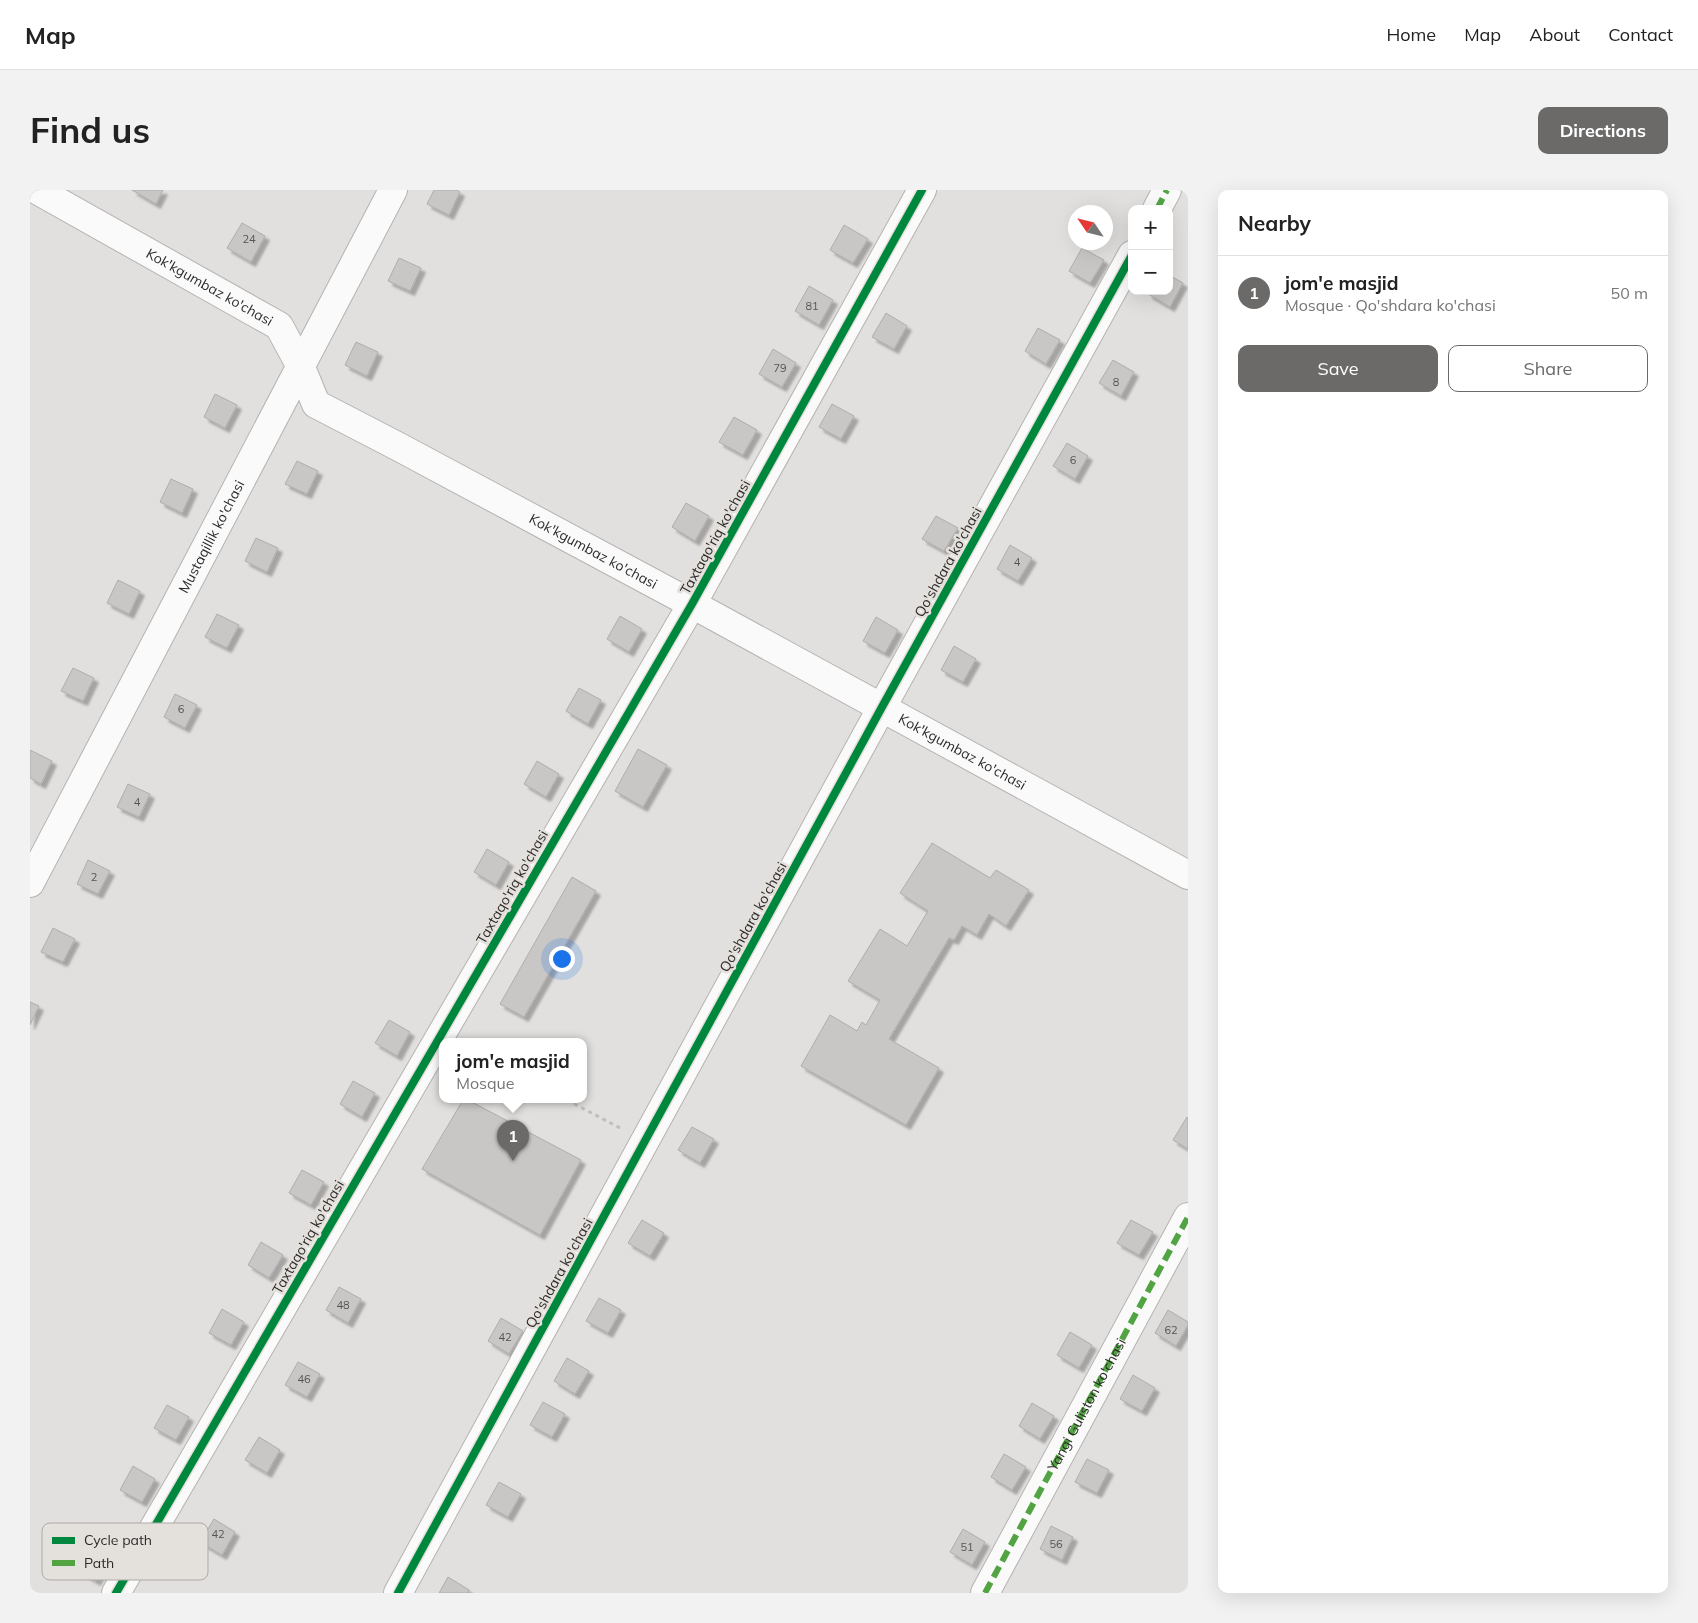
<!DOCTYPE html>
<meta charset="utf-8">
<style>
body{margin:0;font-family:Mulish,sans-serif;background:#f2f2f2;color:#222}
.controls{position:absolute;right:15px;top:15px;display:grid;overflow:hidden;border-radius:10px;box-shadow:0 5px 20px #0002}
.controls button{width:45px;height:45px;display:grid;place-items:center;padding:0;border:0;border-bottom:1px solid #e0e0e0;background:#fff;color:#222;font:25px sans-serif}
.compass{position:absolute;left:1038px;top:15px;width:45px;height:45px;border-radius:50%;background:#fff;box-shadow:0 5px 20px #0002;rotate:305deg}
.you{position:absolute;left:531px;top:768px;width:18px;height:18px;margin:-12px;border:4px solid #fff;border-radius:50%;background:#1a73e8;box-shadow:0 0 0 8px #1a73e833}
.badge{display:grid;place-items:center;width:32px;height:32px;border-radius:50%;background:#6c6a69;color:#fff;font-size:16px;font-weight:700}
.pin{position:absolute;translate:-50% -41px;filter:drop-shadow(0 1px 2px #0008)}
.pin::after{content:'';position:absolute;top:26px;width:18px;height:15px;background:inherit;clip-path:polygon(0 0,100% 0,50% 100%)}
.popup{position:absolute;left:409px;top:848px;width:148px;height:65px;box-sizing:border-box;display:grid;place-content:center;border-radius:10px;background:#fff;filter:drop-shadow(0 1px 4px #0005);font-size:16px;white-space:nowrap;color:#767676}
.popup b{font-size:19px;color:#222}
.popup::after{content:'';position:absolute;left:50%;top:100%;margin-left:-10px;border:10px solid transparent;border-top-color:#fff}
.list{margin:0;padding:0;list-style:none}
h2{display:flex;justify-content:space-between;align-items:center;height:65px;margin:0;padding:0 20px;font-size:21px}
h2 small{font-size:16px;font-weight:400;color:#767676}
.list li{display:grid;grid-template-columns:32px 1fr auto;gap:15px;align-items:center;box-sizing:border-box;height:75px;padding:0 20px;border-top:1px solid #e0e0e0}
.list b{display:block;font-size:19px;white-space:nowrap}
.list p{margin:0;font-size:16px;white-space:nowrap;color:#767676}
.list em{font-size:16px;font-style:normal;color:#767676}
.actions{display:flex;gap:10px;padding:15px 20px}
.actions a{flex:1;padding:11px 0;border:1px solid #6c6a69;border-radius:10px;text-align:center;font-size:18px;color:#6c6a69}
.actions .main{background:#6c6a69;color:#fff}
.map{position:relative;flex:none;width:1158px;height:1403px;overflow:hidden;border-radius:10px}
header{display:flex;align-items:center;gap:30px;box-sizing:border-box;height:70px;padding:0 25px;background:#fff;border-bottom:1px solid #e0e0e0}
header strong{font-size:24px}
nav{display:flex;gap:28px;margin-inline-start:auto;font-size:18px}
.intro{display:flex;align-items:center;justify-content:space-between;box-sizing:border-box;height:120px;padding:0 30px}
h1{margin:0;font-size:35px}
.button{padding:12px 22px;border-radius:10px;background:#6c6a69;color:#fff;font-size:18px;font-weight:700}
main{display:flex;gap:30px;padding:0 30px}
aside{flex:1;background:#fff;border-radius:10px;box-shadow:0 5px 20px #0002}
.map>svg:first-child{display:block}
.building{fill:#c9c7c6;stroke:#afadac;filter:url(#shadow)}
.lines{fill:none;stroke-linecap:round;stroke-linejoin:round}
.minor-casing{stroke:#b5b3b1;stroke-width:30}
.path{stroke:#bfbfbf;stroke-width:3;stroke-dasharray:4 4;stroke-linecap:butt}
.minor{stroke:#fbfafa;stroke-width:28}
.quiet{stroke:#52a443;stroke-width:6;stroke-dasharray:12 6;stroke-linecap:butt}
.cycleway-casing{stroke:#e4e0dc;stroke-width:11}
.cycleway{stroke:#00873e;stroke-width:8}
.labels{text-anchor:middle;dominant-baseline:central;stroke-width:5;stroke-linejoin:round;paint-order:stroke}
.number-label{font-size:11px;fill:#565452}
.street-label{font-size:14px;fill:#2d2b2a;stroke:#e4e0dc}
.key{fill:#e4e0dc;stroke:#adaaa7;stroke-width:1}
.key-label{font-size:14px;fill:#2d2b2a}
</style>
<header>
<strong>Map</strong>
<nav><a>Home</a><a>Map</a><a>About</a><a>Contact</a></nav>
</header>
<div class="intro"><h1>Find us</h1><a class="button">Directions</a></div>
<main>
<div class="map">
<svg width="1158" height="1403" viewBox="0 0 1158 1403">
<defs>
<filter id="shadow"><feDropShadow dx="4.5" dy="4.5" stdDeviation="1" flood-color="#0004"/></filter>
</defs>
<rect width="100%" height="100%" fill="#e2e0de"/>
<path class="building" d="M102 0H133L126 14Z
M404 0H427L430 2 419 25 397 14Z
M212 33 235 46 221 72 197 58Z
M814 35 838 49 823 73 800 60Z
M1052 58 1074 70 1060 93 1039 81Z
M369 68 391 78 380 101 358 91Z
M1139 85 1153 93 1140 117 1118 104 1120 101H1139Z
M779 96 803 110 789 135 765 121Z
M856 123 877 136 864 159 842 147Z
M1008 138 1030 150 1016 174 995 161Z
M326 152 348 162 337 186 315 175Z
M743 159 766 173 752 197 729 184Z
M1083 170 1104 182 1091 206 1069 193Z
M185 204 207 215 195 238 174 227Z
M802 214 824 226 811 249 789 237Z
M704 227 727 240 713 265 689 252Z
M1037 253 1058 266 1045 289 1023 276Z
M267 271 288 281 277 304 255 294Z
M141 289 163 299 152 323 130 312Z
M656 313 679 326 665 351 642 337Z
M906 326 928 338 914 361 892 349Z
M226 348 248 358 237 382 215 371Z
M980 355 1002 368 988 391 967 379Z
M88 390 110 401 99 424 77 413Z
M187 424 209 435 197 458 175 447Z
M590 426 612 439 599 462 577 449Z
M846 427 868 440 855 463 833 451Z
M924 456 946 469 933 492 911 480Z
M43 478 64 488 53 511 31 501Z
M549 498 571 510 558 534 536 521Z
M145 504 167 515 155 538 134 527Z
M608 559 637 575 613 617 585 601Z
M0 560 22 571 11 594 0 588Z
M507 571 529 584 516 607 494 594Z
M98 594 120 604 109 627 87 617Z
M902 653 960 688 966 680 999 700 976 736 959 724 947 745 932 736 924 750 919 748 859 849 909 878 876 935 771 876 800 825 827 841 832 832 836 835 850 810 818 791 850 739 877 756 898 721 870 703Z
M457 659 479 672 466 695 444 682Z
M58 670 80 681 68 704 47 694Z
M542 687 566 701 494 827 470 814Z
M23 738 45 749 33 772 11 762Z
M0 812 9 816 0 835Z
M359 830 380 842 367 866 345 853Z
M323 891 345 903 332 927 310 914Z
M433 910H438L551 970 510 1045 392 979Z
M1157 927 1158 928V959L1143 950Z
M662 937 684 949 670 973 648 960Z
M272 980 294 992 281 1015 259 1003Z
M612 1030 634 1043 620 1066 598 1053Z
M1101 1030 1123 1042 1109 1065 1087 1053Z
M231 1052 253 1065 239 1088 218 1075Z
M309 1097 331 1109 318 1133 296 1120Z
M569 1108 591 1120 578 1143 556 1131Z
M192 1119 214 1132 201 1155 179 1143Z
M1138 1120 1158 1132V1135L1146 1156 1125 1143Z
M471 1128 493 1141 479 1164 458 1151Z
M1040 1142 1062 1155 1049 1178 1027 1165Z
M537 1168 559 1181 545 1204 524 1191Z
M268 1172 290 1184 277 1207 255 1195Z
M1103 1185 1125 1198 1112 1221 1090 1209Z
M513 1212 535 1224 522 1247 500 1235Z
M1002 1213 1024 1226 1010 1249 989 1236Z
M137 1215 159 1227 146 1250 124 1238Z
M229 1247 250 1260 237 1283 215 1270Z
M974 1264 996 1277 982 1300 961 1287Z
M1057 1269 1079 1280 1067 1303 1045 1292Z
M103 1276 125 1289 112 1312 90 1300Z
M469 1292 491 1304 478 1327 456 1315Z
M184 1329 205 1342 192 1365 170 1352Z
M1021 1336 1043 1347 1032 1370 1010 1359Z
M933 1339 955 1352 942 1375 920 1362Z
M57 1355 79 1367 66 1391 44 1378Z
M418 1387 439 1400 438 1403H409Z"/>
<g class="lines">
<g class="minor-casing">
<g id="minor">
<path id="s1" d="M7 0 249 136 270 175 286 214 369 257 662 414 1158 685"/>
<path d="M1127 19 1137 0"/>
<path id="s2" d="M0 693 363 0"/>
<path d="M86 1403 662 414 892 0"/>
<path d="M368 1403 852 517 1102 65"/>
<path id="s3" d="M955 1403 1158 1027"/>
</g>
</g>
<path class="path" d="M537 910 590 938"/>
<use href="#minor" class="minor"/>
<path class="quiet" d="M1127 19 1137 0
M955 1403 1158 1027"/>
<g class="cycleway-casing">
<path id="cycleway" d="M86 1403 662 414 892 0
M368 1403 852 517 1102 65"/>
</g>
<use href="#cycleway" class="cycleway"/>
</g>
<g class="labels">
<g class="number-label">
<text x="219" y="49">24</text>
<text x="782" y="116">81</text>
<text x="750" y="178">79</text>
<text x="1086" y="192">8</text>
<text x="1043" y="270">6</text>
<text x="987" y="372">4</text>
<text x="151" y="519">6</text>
<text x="107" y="612">4</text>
<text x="64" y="687">2</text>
<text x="313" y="1115">48</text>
<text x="1141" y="1140">62</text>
<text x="475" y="1147">42</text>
<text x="274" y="1189">46</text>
<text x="188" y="1344">42</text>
<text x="1026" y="1354">56</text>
<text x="937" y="1357">51</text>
</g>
<g class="street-label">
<text stroke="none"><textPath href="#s1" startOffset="198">Kok'kgumbaz ko'chasi</textPath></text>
<text stroke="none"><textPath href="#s2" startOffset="391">Mustaqillik ko'chasi</textPath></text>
<text transform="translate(685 347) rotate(-61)">Taxtaqo'riq ko'chasi</text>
<text stroke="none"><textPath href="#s1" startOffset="678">Kok'kgumbaz ko'chasi</textPath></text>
<text transform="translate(918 372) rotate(-61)">Qo'shdara ko'chasi</text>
<text stroke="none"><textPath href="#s1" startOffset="1098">Kok'kgumbaz ko'chasi</textPath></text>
<text transform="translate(482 697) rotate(-60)">Taxtaqo'riq ko'chasi</text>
<text transform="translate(723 727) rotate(-61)">Qo'shdara ko'chasi</text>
<text transform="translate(278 1047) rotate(-60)">Taxtaqo'riq ko'chasi</text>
<text transform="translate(529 1083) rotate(-61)">Qo'shdara ko'chasi</text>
<text stroke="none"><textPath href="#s3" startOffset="214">Yangi Guliston ko'chasi</textPath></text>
</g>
</g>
<rect x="12" y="1333" width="166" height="57" rx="8" class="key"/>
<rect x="22" y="1347" width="23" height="7" fill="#00873e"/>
<rect x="22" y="1370" width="23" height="6" fill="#52a443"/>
<g class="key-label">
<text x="54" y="1355">Cycle path</text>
<text x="54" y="1378">Path</text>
</g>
</svg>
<div class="controls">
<button>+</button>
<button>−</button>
</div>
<svg class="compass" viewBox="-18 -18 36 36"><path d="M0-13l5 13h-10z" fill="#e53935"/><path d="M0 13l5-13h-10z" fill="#767676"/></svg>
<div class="you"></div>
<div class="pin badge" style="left:483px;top:971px">1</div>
<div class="popup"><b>jom'e masjid</b>Mosque</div>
</div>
<aside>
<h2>Nearby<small></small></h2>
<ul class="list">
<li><span class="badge">1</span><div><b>jom'e masjid</b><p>Mosque · Qo'shdara ko'chasi</p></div><em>50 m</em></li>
</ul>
<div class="actions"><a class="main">Save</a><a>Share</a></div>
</aside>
</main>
